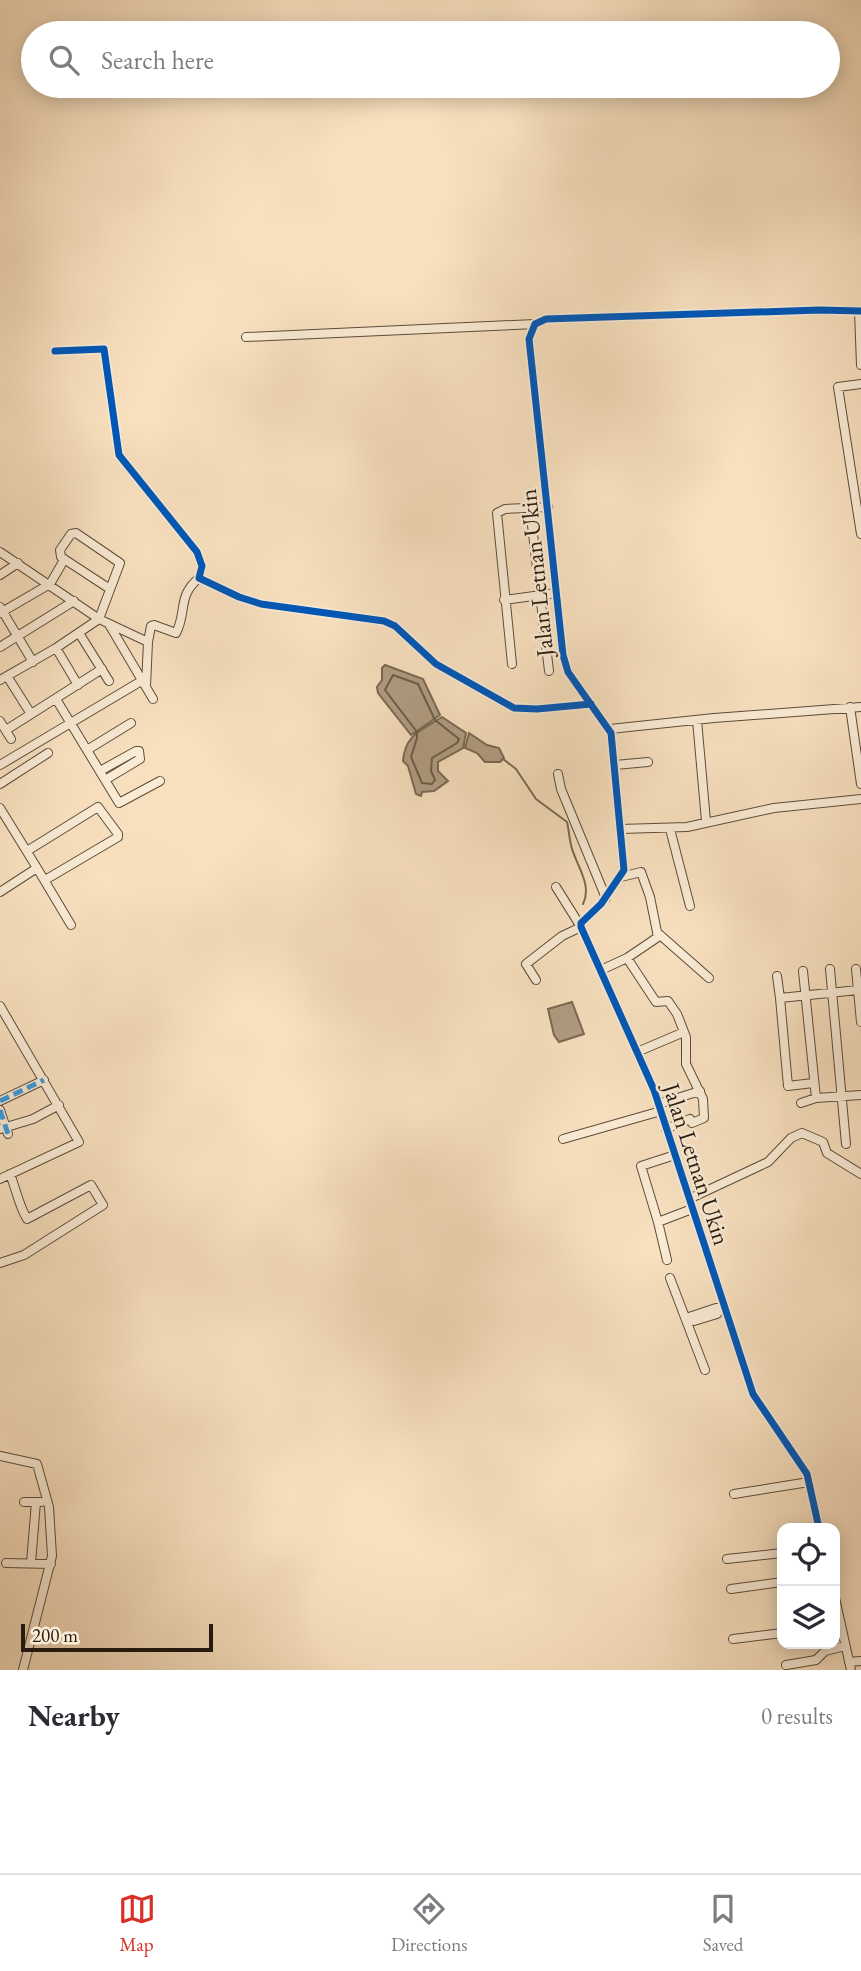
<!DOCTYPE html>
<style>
body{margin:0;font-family:"EB Garamond",serif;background:#f7f7f7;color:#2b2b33}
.controls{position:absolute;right:21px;bottom:21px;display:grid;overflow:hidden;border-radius:14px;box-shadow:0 4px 18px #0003}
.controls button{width:63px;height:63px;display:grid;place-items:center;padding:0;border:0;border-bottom:2px solid #e1e1e2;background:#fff;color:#2b2b33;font:35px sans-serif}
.scale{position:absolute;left:21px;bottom:18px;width:192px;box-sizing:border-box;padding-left:7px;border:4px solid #281a0e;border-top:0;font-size:19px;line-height:24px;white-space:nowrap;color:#281a0e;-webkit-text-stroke:5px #faebd5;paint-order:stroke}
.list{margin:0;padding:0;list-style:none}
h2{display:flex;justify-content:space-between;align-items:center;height:91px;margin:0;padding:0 28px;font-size:30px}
h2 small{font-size:23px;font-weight:400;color:#7c7c81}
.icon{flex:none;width:38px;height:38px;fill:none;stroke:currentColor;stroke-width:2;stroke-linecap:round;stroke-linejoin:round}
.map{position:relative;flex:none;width:861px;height:1670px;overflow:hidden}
.search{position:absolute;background:#fff;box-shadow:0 4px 18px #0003;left:21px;right:21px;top:21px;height:77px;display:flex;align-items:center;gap:18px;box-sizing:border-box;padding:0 24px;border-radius:38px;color:#7c7c81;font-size:26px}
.sheet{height:203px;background:#fff}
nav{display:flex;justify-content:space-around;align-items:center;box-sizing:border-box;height:98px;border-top:2px solid #e1e1e2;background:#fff;font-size:19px;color:#7c7c81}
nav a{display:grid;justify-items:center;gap:4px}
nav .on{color:#d93025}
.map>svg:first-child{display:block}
.water{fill:#b19d83;stroke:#7a6954;stroke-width:2}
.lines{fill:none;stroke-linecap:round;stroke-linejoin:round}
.shore{stroke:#6c5c48;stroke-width:2}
.stream{stroke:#7a6954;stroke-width:2}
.street-casing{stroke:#5c4c3a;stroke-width:10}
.street{stroke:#faebd5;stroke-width:8}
.quiet{stroke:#3d9bde;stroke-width:5;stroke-dasharray:10 5;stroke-linecap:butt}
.cycleway-casing{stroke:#faebd5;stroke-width:11}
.cycleway{stroke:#0057b8;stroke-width:7}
.labels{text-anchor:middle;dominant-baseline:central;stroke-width:5;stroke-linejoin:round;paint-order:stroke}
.street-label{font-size:24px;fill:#281a0e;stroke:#faebd5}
</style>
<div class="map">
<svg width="861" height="1670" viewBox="0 0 861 1670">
<rect width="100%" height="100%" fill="#f8e0bf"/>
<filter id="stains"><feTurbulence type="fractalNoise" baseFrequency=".00286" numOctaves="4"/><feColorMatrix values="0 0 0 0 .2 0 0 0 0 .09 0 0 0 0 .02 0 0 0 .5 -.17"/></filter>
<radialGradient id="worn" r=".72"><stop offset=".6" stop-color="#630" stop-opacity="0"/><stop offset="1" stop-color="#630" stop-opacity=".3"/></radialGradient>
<path class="water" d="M385 665 423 679 440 715 411 735 378 693 377 687 382 680V668Z
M442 717 466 733 463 748 438 762V771L448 781 434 791 422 792 421 796 416 794 408 766 403 761C405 734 422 730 442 717Z
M469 733 487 745 499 748 504 758 500 762H485L477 753 465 748Z
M572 1002 584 1034 559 1042 554 1035 548 1009Z"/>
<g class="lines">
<path class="shore" d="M393 675 418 684 435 720 459 739 457 743 432 758 431 771 435 780 432 784 422 783 411 757 417 738V732L385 690Z"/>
<path class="stream" d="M503 759 516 769 536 799 567 822C569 830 569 837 571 845 575 864 593 884 583 904"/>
<g class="street-casing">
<path id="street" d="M859 311 861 365
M246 337 535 324
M55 351 104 349 119 455 197 552 202 566 199 578 239 597 261 604 384 621 395 626 436 664 514 708 537 709 591 704
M861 384 838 387 861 534
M530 508 549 671
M0 552 99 619 148 642
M0 575 18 563
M504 600 556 593
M0 607 33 662
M0 613 50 584 64 560
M110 626 153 699
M79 633 109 681
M0 647 74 601
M56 648 78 685
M512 664 497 513 505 509 548 507
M7 676 31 714
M0 680 56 648 99 619 120 563 76 533 71 534 60 550 61 557 110 589
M146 686 148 642 151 626 154 625 176 633C187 613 177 596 199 578
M56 699 119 803 160 781
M850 707 861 784
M697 720 706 821
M0 721 11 739
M610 729 714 718 861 707
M6 730 102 669
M87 750 131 723
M0 765 143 680
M615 765 648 762
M100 771 136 751H139L140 759 105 780
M558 774 561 789 606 898
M0 784 48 753
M0 808 37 868 0 892
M620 829 687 827 774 808 861 799
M670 829 690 906
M27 851 98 807 118 834V837L45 880
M37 868 71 925
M659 934 709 978
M627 958 656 1002 668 1001 677 1014 686 1037V1064L703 1099 704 1118 692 1123 690 1119 666 1129
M830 969 846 1144
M856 969 861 1022
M601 970 627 958 658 937 650 897 641 872 621 877
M803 971 816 1098 861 1095
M777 976 780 998
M536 980 526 964 562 936 581 927 556 887
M0 1006 79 1142 0 1179
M637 1052 684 1032
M813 1083 788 1086 780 998 858 990
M0 1101 44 1080
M801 1103 816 1098
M658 1104 700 1091
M0 1110 8 1134
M0 1129 33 1119 59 1105
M563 1139 661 1111
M689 1199 768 1162 791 1138 802 1133 823 1142 827 1153 861 1174
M658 1222 692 1209
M667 1260 658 1222 641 1166 675 1155
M0 1263 24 1255 103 1205 91 1185 27 1219C19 1206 16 1189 10 1174
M670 1278 705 1370
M686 1318 716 1308H724
M694 1321 717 1314 719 1310
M0 1456 37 1464 49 1507 52 1556 23 1670
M734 1494 809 1482
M24 1502H41
M819 1528 807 1474 753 1394 654 1090 581 927V923L601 904 624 870 611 733 568 672 563 655 529 339 535 324 546 319 819 310 861 311
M727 1559 782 1553
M6 1563 51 1564
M31 1563 36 1502
M731 1589 782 1582
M835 1598 851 1670
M733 1639 782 1633
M849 1662 861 1661
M786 1665 816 1660 825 1651 845 1646"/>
</g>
<use href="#street" class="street"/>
<path class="quiet" d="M0 1101 44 1080
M0 1110 8 1134"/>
<g class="cycleway-casing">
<path id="cycleway" d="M55 351 104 349 119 455 197 552 202 566 199 578 239 597 261 604 384 621 395 626 436 664 514 708 537 709 591 704
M819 1528 807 1474 753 1394 654 1090 581 927V923L601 904 624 870 611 733 568 672 563 655 529 339 535 324 546 319 819 310 861 311"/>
</g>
<use href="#cycleway" class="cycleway"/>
</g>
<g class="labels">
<g class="street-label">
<text transform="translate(536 573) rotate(-96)">Jalan Letnan Ukin</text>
<text transform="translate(697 1164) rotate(72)">Jalan Letnan Ukin</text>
</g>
</g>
<rect width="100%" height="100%" filter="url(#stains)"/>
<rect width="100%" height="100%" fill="url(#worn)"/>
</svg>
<div class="controls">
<button><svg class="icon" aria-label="locate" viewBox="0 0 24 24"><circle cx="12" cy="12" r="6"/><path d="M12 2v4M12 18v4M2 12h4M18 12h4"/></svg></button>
<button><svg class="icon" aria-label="layers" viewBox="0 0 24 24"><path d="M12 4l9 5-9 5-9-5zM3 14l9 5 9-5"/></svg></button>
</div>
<div class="scale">200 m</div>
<div class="search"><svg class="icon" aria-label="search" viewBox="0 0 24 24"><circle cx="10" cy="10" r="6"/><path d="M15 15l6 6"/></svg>Search here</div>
</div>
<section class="sheet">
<h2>Nearby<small>0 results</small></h2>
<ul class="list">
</ul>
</section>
<nav>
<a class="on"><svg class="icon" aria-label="map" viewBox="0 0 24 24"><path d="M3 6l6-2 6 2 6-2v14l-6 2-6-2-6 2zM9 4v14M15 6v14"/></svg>Map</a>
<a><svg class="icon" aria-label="directions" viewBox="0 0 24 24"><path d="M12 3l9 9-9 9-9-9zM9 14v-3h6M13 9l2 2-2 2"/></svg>Directions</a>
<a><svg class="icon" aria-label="saved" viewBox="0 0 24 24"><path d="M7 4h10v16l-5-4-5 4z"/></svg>Saved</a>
</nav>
